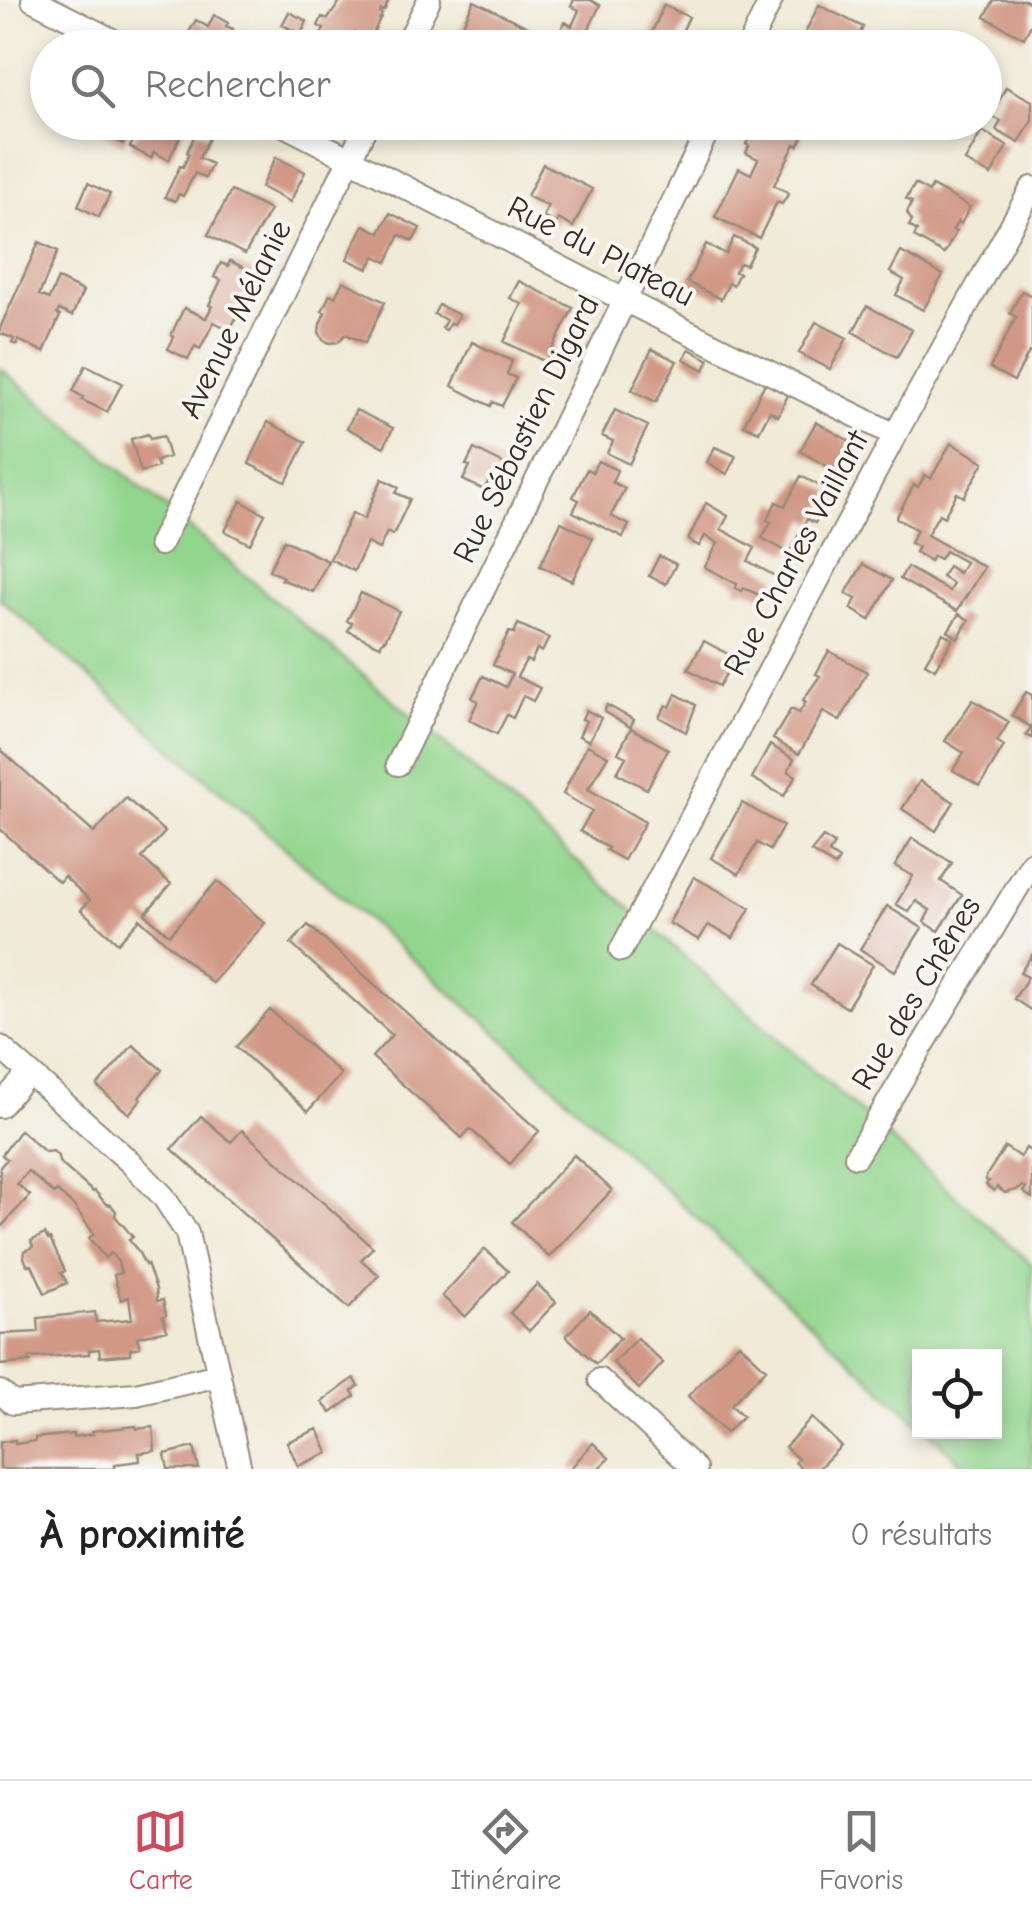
<!DOCTYPE html>
<html lang="fr">
<meta charset="utf-8">
<style>
body{margin:0;font-family:"Comic Neue",sans-serif;background:#f2f2f2;color:#202124}
.controls{position:absolute;right:30px;bottom:30px;display:grid;overflow:hidden;border-radius:0px;box-shadow:0 5px 15px #0003}
.controls button{width:90px;height:90px;display:grid;place-items:center;padding:0;border:0;border-bottom:2px solid #e0e0e0;background:#fff;color:#202124;font:50px sans-serif}
.list{margin:0;padding:0;list-style:none}
h2{display:flex;justify-content:space-between;align-items:center;height:130px;margin:0;padding:0 40px;font-size:42px}
h2 small{font-size:32px;font-weight:400;color:#757577}
.icon{flex:none;width:55px;height:55px;fill:none;stroke:currentColor;stroke-width:2;stroke-linecap:round;stroke-linejoin:round}
.map{position:relative;flex:none;width:1032px;height:1469px;overflow:hidden}
.search{position:absolute;background:#fff;box-shadow:0 5px 15px #0003;left:30px;right:30px;top:30px;height:110px;display:flex;align-items:center;gap:25px;box-sizing:border-box;padding:0 35px;border-radius:55px;color:#757577;font-size:38px}
.sheet{height:310px;background:#fff}
nav{display:flex;justify-content:space-around;align-items:center;box-sizing:border-box;height:140px;border-top:2px solid #e0e0e0;background:#fff;font-size:28px;color:#757577}
nav a{display:grid;justify-items:center;gap:5px}
nav .on{color:#d1495b}
.map>svg:first-child{display:block}
.green{fill:#92d68e;stroke:#668056;stroke-width:2.5}
.building{fill:#d19886}
.lines{fill:none;stroke-linecap:round;stroke-linejoin:round}
.street-casing{stroke:#968a7a;stroke-width:26}
.street{stroke:#fff;stroke-width:22}
.labels{text-anchor:middle;dominant-baseline:central;stroke-width:8;stroke-linejoin:round;paint-order:stroke}
.street-label{font-size:32px;fill:#3b2a1e;stroke:#f6f6f2}
</style>
<div class="map">
<svg width="1032" height="1469" viewBox="0 0 1032 1469">
<rect width="100%" height="100%" fill="#f6f6f2"/>
<filter id="ink" filterUnits="userSpaceOnUse"><feTurbulence type="fractalNoise" baseFrequency=".01" numOctaves="2"/><feDisplacementMap in="SourceGraphic" scale="20" xChannelSelector="R" yChannelSelector="G"/><feConvolveMatrix kernelMatrix="1 2 1 2 8 2 1 2 1" color-interpolation-filters="sRGB"/></filter>
<filter id="wash" filterUnits="userSpaceOnUse"><feTurbulence type="fractalNoise" baseFrequency=".0048" numOctaves="4" result="noise"/><feDisplacementMap in="SourceGraphic" scale="40" xChannelSelector="R" yChannelSelector="G"/><feGaussianBlur stdDeviation="2.25" result="paint"/><feColorMatrix in="noise" values="0 0 0 0 0 0 0 0 0 0 0 0 0 0 0 0 0 1.4 0 .05"/><feComposite in="paint" operator="in"/></filter>
<g filter="url(#wash)">
<rect width="100%" height="100%" fill="#f0ead7"/>
<path class="green" d="M0 368 441 741 1032 1264V1469H968L928 1432H994V1356H920L919 1424 489 1026 0 599Z"/>
<g id="blocks">
<path class="building" d="M341 0H389L384 11 381 10 380 13 382 14 370 40 355 32 350 42 362 48H314L324 29 318 26 322 17 328 19Z
M574 0H590L600 5 587 33 594 37 589 48H558L553 45 565 22 572 26 579 10 571 6Z
M994 0H1025L1032 4V23L1024 38 985 17Z
M474 1 548 37 543 48H458L453 45Z
M664 5 689 17 674 48H645Z
M819 5 863 27 853 48H819L802 39Z
M289 12 307 21 301 34 282 25Z
M214 15 228 23 226 26 233 29 231 33 237 37 231 48H196L184 41 196 20 208 27Z
M1006 87 1032 101V120L1019 143 996 130 1001 121 991 116Z
M87 122H134L123 144 85 125Z
M143 122H160L166 126 167 122H172L184 128 169 160 154 152 151 158 130 147Z
M776 122 803 137 798 146 795 144 774 185 789 193 782 204 777 202 759 238 715 217 739 168 751 174 758 159 746 153 749 146 746 144 752 133 755 135 760 125 771 130Z
M197 130 210 136 199 158 212 164 205 178 195 173 183 196 179 194 175 201 165 197 180 166 183 167 189 154 187 152Z
M982 131 1007 146 991 175 965 161Z
M276 157 305 172 290 202 261 187Z
M543 164 592 189 573 227 558 219 556 224 543 217 548 206 527 196Z
M88 183 110 194 99 217 78 206Z
M915 184 929 192 932 186 970 207 961 224 958 221 953 230 956 232 944 254 914 237 917 231 909 226 912 221 907 213 912 202 906 199Z
M231 191 270 210 245 254 208 235Z
M390 213 420 228 413 241 400 235 387 262 375 256 368 269 347 259 364 225 380 233Z
M734 237 755 247 746 265 740 263 735 272 739 273 733 285 729 283 721 299 687 282 706 244 726 254Z
M39 242 58 251 39 295 49 299 58 279 83 291 72 316 59 310 57 314 60 316 44 352 18 340 17 345 12 343 14 339 0 333V328Z
M901 252 943 275 923 310 896 295 904 280 890 272Z
M230 261 257 274 230 330 214 322 200 349 195 346 188 359 168 349 174 337 171 335 184 308 206 318 212 306 209 305 221 280 214 277 221 263 228 266Z
M343 281 385 302 365 343 346 334 338 342 330 343 323 340 319 332 320 324 325 312 322 311 330 294 335 297Z
M519 281 573 308 546 362 504 342 522 304 510 298Z
M1022 291 1032 296V354L1029 352 1014 381 990 368 1016 317 1010 313Z
M439 305 459 315 454 324 450 323 446 330 442 328 446 320 434 314Z
M867 306 912 330 897 357 853 332Z
M816 322 847 338 830 369 799 353Z
M472 342 512 361 507 374 516 378 502 406 493 402 491 406 452 386Z
M652 349 677 361 656 402 632 390Z
M689 349 709 360 704 370 684 359Z
M86 365 122 383 107 412 82 400 83 397 73 391Z
M765 383 788 395 778 416 770 411 759 432 744 425Z
M356 410 393 428 384 447 347 428Z
M615 410 648 426 629 464 607 453 613 441 602 436Z
M268 422 306 442 286 482 249 464Z
M816 422 858 446 839 473 800 451Z
M148 434 150 439 163 436 169 457 156 461 158 467 141 472 131 439Z
M951 443 984 462 964 497 957 493 944 517 939 514 927 535 984 567 957 611 900 579 907 567 949 591 953 584 942 577 948 566 959 573 965 562 945 551 940 559 933 556 930 561 915 552 918 547 910 543 917 530 896 518 914 485 918 487 925 475 931 478Z
M715 447 736 456 727 474 707 462Z
M474 449 506 465 498 480 491 476 484 490 463 480 470 466 466 465Z
M598 461 617 470 612 482 625 488 611 516 629 525 623 537 573 512 579 500 573 497 587 469 592 472Z
M801 476 831 492 815 523 807 519 789 553 762 538 771 522 767 520 776 502 785 506Z
M382 479 399 487 396 493 410 499 393 535 387 532 379 549 367 543 354 571 330 559 352 513 364 519Z
M241 501 265 514 250 544 225 531Z
M706 503 728 516 721 529 755 548 748 561 775 576 777 584 772 593 764 597 744 588 742 591 735 588 737 584 705 567 718 543 705 536 699 546 688 540Z
M561 522 593 538 572 581 540 566Z
M284 540 328 561 313 592 281 579 283 577 269 570Z
M659 556 676 564 666 584 649 576Z
M863 564 892 580 870 620 851 609 856 599 846 593Z
M361 593 399 611 385 640 384 639 380 646 348 631 352 623 347 621Z
M959 614 969 620 958 638 948 631Z
M518 624 549 638 542 652 537 649 531 662 526 660 517 677 540 688 533 701 523 696 513 718 507 715 497 734 469 720 478 701 472 698 483 676 506 687 512 674 493 665 509 632 514 633Z
M943 633 953 639 935 669 925 663Z
M704 641 735 658 719 686 688 669Z
M829 651 867 672 840 721 823 712 799 754 773 739 791 709 799 713 806 702 803 700 820 676 816 674Z
M1026 692 1032 695V738L1026 735 1031 727 1012 715Z
M676 694 696 705 686 732 659 717 666 705 670 707Z
M973 700 1009 722 997 741 1004 746 980 786 953 770 964 753 945 741Z
M607 705 634 720 630 727 604 712Z
M586 710 601 718 589 741 579 736 586 721 582 719Z
M631 728 668 749 647 789 617 773 626 757 618 753Z
M587 745 608 756 588 789 645 822 624 860 606 850 608 848 580 831 592 811 563 794Z
M770 745 794 759 788 771 796 776 784 796 752 778Z
M0 749 94 833 126 798 165 832 142 858 171 884 145 914 169 935 217 881 265 923 212 983 140 919 118 943 81 910 90 900 64 876 59 882 0 829Z
M920 781 954 802 936 831 902 809Z
M742 803 783 826 770 850 757 843 739 874 711 858Z
M823 837 834 844 829 853 839 860 835 866 811 852Z
M912 838 952 863 941 881 962 895 939 931 924 922 930 910 916 901 909 912 896 904 913 876 895 866Z
M694 877 750 908 733 938 708 925 699 940 669 923Z
M887 906 922 928 895 971 860 949Z
M308 925 539 1131 510 1164 470 1129 462 1138 372 1057 392 1035 291 944Z
M837 943 873 965 847 1008 811 985Z
M1032 955V1011L1014 999 1028 977 1020 973Z
M270 1010 341 1074 308 1111 236 1047Z
M133 1045 162 1070 139 1097 141 1099 129 1114 97 1086Z
M201 1116 231 1142 242 1130 373 1247 361 1260 379 1275 349 1308 172 1149Z
M20 1130 45 1152 53 1151 58 1156 59 1162 93 1192 95 1191 106 1204 111 1205 116 1211 115 1216 133 1237 129 1240 138 1251 145 1265 147 1264 156 1289 157 1301 163 1300 166 1315 163 1316 167 1330 137 1337 140 1347 130 1349V1354L100 1357 99 1349 89 1350V1354L29 1358 30 1362 0 1365V1334L39 1332 38 1318 95 1312 96 1322 132 1319 129 1297 121 1300 114 1275 121 1273 118 1262 111 1253 105 1258 89 1238 94 1234 74 1206 57 1191 54 1194 28 1171 17 1184 30 1195 0 1228V1167L7 1159 2 1155Z
M1005 1147 1020 1157 1026 1148 1032 1152V1198L1023 1192 1026 1188 1022 1186 1020 1189 1005 1193 997 1187 994 1191 986 1185 989 1181 986 1180V1176Z
M574 1155 612 1190 549 1257 512 1222Z
M45 1234 48 1240 50 1239 65 1271 61 1273 67 1283 45 1293 32 1265H27L24 1257 25 1251 33 1247 31 1241Z
M485 1249 508 1271 465 1317 442 1296Z
M537 1284 556 1302 529 1331 510 1313Z
M590 1310 620 1338 596 1364 566 1336Z
M637 1338 663 1363 639 1389 613 1363Z
M739 1343 766 1369 731 1405 743 1416 726 1433 688 1396Z
M354 1378 359 1386 352 1391 355 1396 331 1413 322 1402Z
M812 1418 841 1446 818 1469H802L795 1462 798 1459 785 1447Z
M136 1426 137 1429 153 1427 155 1451 139 1453 140 1461 115 1464V1469H0V1442L15 1440V1444L35 1441V1438L73 1434V1437L93 1434 92 1431Z
M318 1429 328 1453 298 1466 287 1442Z
M593 1443 609 1458 598 1469H570Z
M194 1447 199 1469H168L165 1454Z"/>
</g>
</g>
<g filter="url(#ink)">
<use href="#blocks" fill-opacity="0" stroke="#968a7a" stroke-width="2.5"/>
<g class="lines">
<g class="street-casing">
<path id="street" d="M33 0 128 48
M405 48 429 0
M748 48 771 0
M278 122 626 301 895 435
M160 544 368 122
M398 764 712 122
M621 950 895 435 1032 188
M0 1047 130 1162 163 1196 187 1233 240 1469
M0 1106 29 1073
M856 1156 1032 863
M600 1380 695 1469
M0 1392 13 1403 136 1394 219 1375"/>
</g>
<use href="#street" class="street"/>
</g>
</g>
<g class="labels">
<g class="street-label">
<text transform="translate(601 251) rotate(27)">Rue du Plateau</text>
<text transform="translate(235 319) rotate(-64)">Avenue Mélanie</text>
<text transform="translate(526 429) rotate(-64)">Rue Sébastien Digard</text>
<text transform="translate(796 553) rotate(-62)">Rue Charles Vaillant</text>
<text transform="translate(916 993) rotate(-59)">Rue des Chênes</text>
</g>
</g>
</svg>
<div class="controls">
<button><svg class="icon" aria-label="locate" viewBox="0 0 24 24"><circle cx="12" cy="12" r="6"/><path d="M12 2v4M12 18v4M2 12h4M18 12h4"/></svg></button>
</div>
<div class="search"><svg class="icon" aria-label="search" viewBox="0 0 24 24"><circle cx="10" cy="10" r="6"/><path d="M15 15l6 6"/></svg>Rechercher</div>
</div>
<section class="sheet">
<h2>À proximité<small>0 résultats</small></h2>
<ul class="list">
</ul>
</section>
<nav>
<a class="on"><svg class="icon" aria-label="map" viewBox="0 0 24 24"><path d="M3 6l6-2 6 2 6-2v14l-6 2-6-2-6 2zM9 4v14M15 6v14"/></svg>Carte</a>
<a><svg class="icon" aria-label="directions" viewBox="0 0 24 24"><path d="M12 3l9 9-9 9-9-9zM9 14v-3h6M13 9l2 2-2 2"/></svg>Itinéraire</a>
<a><svg class="icon" aria-label="saved" viewBox="0 0 24 24"><path d="M7 4h10v16l-5-4-5 4z"/></svg>Favoris</a>
</nav>
